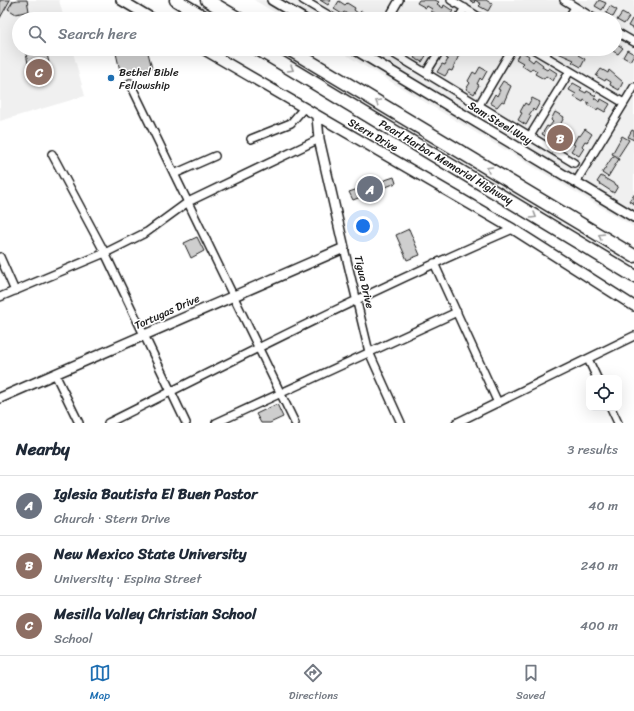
<!DOCTYPE html>
<meta charset="utf-8">
<style>
body{margin:0;font-family:Sriracha,sans-serif;background:#f2f2f3;color:#1f2937}
.controls{position:absolute;right:12px;bottom:12px;display:grid;overflow:hidden;border-radius:8px;box-shadow:0 4px 16px #0002}
.controls button{width:36px;height:36px;display:grid;place-items:center;padding:0;border:0;border-bottom:1px solid #e0e1e3;background:#fff;color:#1f2937;font:20px sans-serif}
.you{position:absolute;left:363px;top:226px;width:14px;height:14px;margin:-10px;border:3px solid #fff;border-radius:50%;background:#1a73e8;box-shadow:0 0 0 6px #1a73e833}
.badge{display:grid;place-items:center;width:26px;height:26px;border-radius:50%;background:#1f6fb2;color:#fff;font-size:13px;font-weight:700}
.pin{position:absolute;translate:-50% -50%;border:2px solid #fff;box-shadow:0 1px 4px #0006}
.list{margin:0;padding:0;list-style:none}
h2{display:flex;justify-content:space-between;align-items:center;height:52px;margin:0;padding:0 16px;font-size:17px}
h2 small{font-size:13px;font-weight:400;color:#747a83}
.list li{display:grid;grid-template-columns:26px 1fr auto;gap:12px;align-items:center;box-sizing:border-box;height:60px;padding:0 16px;border-top:1px solid #e0e1e3}
.list b{display:block;font-size:15px;white-space:nowrap}
.list p{margin:0;font-size:13px;white-space:nowrap;color:#747a83}
.list em{font-size:13px;font-style:normal;color:#747a83}
.icon{flex:none;width:22px;height:22px;fill:none;stroke:currentColor;stroke-width:2;stroke-linecap:round;stroke-linejoin:round}
.map{position:relative;flex:none;width:634px;height:423px;overflow:hidden}
.search{position:absolute;background:#fff;box-shadow:0 4px 16px #0002;left:12px;right:12px;top:12px;height:44px;display:flex;align-items:center;gap:10px;box-sizing:border-box;padding:0 14px;border-radius:22px;color:#747a83;font-size:15px}
.sheet{height:232px;background:#fff}
nav{display:flex;justify-content:space-around;align-items:center;box-sizing:border-box;height:56px;border-top:1px solid #e0e1e3;background:#fff;font-size:11px;color:#747a83}
nav a{display:grid;justify-items:center;gap:2px}
nav .on{color:#1f6fb2}
.map>svg:first-child{display:block}
.built{fill:#f0f0f0}
.building{fill:#cecece;stroke:#1c1c1c}
.lines{fill:none;stroke-linecap:round;stroke-linejoin:round}
.street-casing{stroke:#1c1c1c;stroke-width:10}
.secondary-casing{stroke:#1c1c1c;stroke-width:12}
.highway-casing{stroke:#1c1c1c;stroke-width:15}
.street{stroke:#fff;stroke-width:7}
.secondary{stroke:#fff;stroke-width:9}
.highway{stroke:#fff;stroke-width:12}
.oneway{stroke:#999}
.poi-dot{fill:#1f6fb2;stroke:#fff;stroke-width:1.5}
.labels{text-anchor:middle;dominant-baseline:central;stroke-width:3;stroke-linejoin:round;paint-order:stroke}
.poi-label{font-size:11px;fill:#1c1c1c;stroke:#fff;text-anchor:start}
.street-label{font-size:11px;fill:#1c1c1c;stroke:#fff}
</style>
<div class="map">
<svg width="634" height="423" viewBox="0 0 634 423">
<rect width="100%" height="100%" fill="#fff"/>
<filter id="ink" filterUnits="userSpaceOnUse"><feTurbulence type="fractalNoise" baseFrequency=".025" numOctaves="2"/><feDisplacementMap in="SourceGraphic" scale="8" xChannelSelector="R" yChannelSelector="G"/><feConvolveMatrix kernelMatrix="1 2 1 2 8 2 1 2 1" color-interpolation-filters="sRGB"/></filter>
<g filter="url(#ink)">
<path class="built" d="M0 0H59L64 19H19V49H72L85 96 0 121Z
M254 0H634V227L336 49H615V19H286Z"/>
<path class="building" d="M0 0H10L0 18Z
M18 0H27L29 11 16 14 8 9 13 1Z
M320 0H331L328 5Z
M419 0H435L439 2 437 4 443 8 444 5 453 11 448 18 441 14 440 16 431 11 432 9 427 6 426 8 417 3Z
M469 0H486L492 4 488 11 479 6 481 4 475 0 474 3Z
M599 0 606 3 602 10 595 6Z
M339 1 345 5 347 3 355 8 354 10 359 14 361 11 369 16 368 19H351L348 17 349 15 344 12 342 14 334 9Z
M610 6 617 10 613 17 606 13Z
M622 13 629 17 624 24 617 20Z
M511 14 517 19 519 16 523 19H508Z
M632 19 634 20V29L628 26Z
M616 43 623 48 618 54 611 50 615 49Z
M25 49H46L49 63 29 68Z
M115 49H147L152 68 121 75Z
M416 49H427L425 52 427 54 422 62 414 58 418 51Z
M561 49H573L580 53 578 55 585 59 581 67 572 62 574 60 558 53Z
M451 50 459 55 452 71 449 70 445 76 437 72 442 64 445 65 448 59 446 58Z
M627 50 634 54 630 61 623 57Z
M521 51 529 56 528 58 533 62 535 59 543 65 542 67 547 70 549 68 557 73 553 81 546 76 544 79 535 74 537 71 532 68 530 71 521 65 523 63 516 59Z
M480 67 487 71 482 80 480 78 477 84 479 85 474 94 466 89 470 83 468 81 473 72 476 74Z
M601 69 608 73 609 70 623 82 619 90 610 85 611 82 606 79 605 81 596 76Z
M503 81 511 86 504 102 502 101 497 107 490 103 495 94 497 96 500 90 498 89Z
M573 83 582 88 580 90 586 93 587 91 596 96 594 98 600 102 601 99 610 104 605 112 598 108 597 110 588 105 589 103 584 100 583 102 574 97 576 94 569 90Z
M532 98 540 102 535 111 533 109 529 115 531 116 526 125 518 120 522 113 520 112 525 103 528 105Z
M555 112 564 117 556 134 554 132 550 139 542 134 547 126 549 127 553 122 551 120Z
M585 129 592 134 587 142 585 141 582 146 584 148 579 156 571 151 575 145 573 144 578 135 580 136Z
M632 130 634 131V140L628 137Z
M622 136 629 140 618 157 612 154Z
M613 156 619 159 608 177 602 173Z
M601 176 618 186 614 193 597 182Z
M394 177 396 183 353 200 349 192Z
M633 195H634V204L629 201Z
M409 229 420 255 407 260 396 235Z
M197 237 204 251 191 258 184 243Z
M277 404 283 417 270 423H261L256 414Z"/>
<g class="lines">
<g class="street-casing">
<path id="street" d="M303 0 335 19
M451 0 482 19
M564 0 595 19
M388 19 399 0
M458 19 465 8
M568 19 575 7
M615 31 634 42
M386 49 574 163
M533 49 624 103
M545 56 549 49
M426 73 441 49
M130 83 295 423
M479 105 512 49
M530 136 570 71
M251 139 291 123 303 109
M52 154 105 253 186 423
M174 174 215 156
M576 182 634 87
M344 248 369 352 401 423
M0 257 15 291
M434 263 498 403
M0 297 105 253 147 232 188 202 319 139
M588 359 597 378
M55 374 79 423
M611 408 618 423
M108 423C242 356 375 288 513 229
M216 423 457 312
M456 423 634 336"/>
</g>
<g class="secondary-casing">
<path id="secondary" d="M121 0 153 19
M272 0 304 19
M203 49 513 229 634 306
M354 49 634 217
M0 398 344 248 319 139 317 117"/>
</g>
<g class="highway-casing">
<path id="highway" d="M176 0 207 19
M207 0 239 19
M258 49 634 276
M289 49 634 256"/>
</g>
<use href="#street" class="street"/>
<use href="#secondary" class="secondary"/>
<use href="#highway" class="highway"/>
</g>
<defs><path id="oneway-chevron" d="M-2-3.5L2.5 0L-2 3.5" fill="none" stroke-width="1.6" stroke-linecap="round" stroke-linejoin="round"/></defs>
<g class="oneway">
<use href="#oneway-chevron" transform="translate(291 69) rotate(31)"/>
<use href="#oneway-chevron" transform="translate(378 102) rotate(-149)"/>
<use href="#oneway-chevron" transform="translate(489 169) rotate(-149)"/>
<use href="#oneway-chevron" transform="translate(534 216) rotate(31)"/>
<use href="#oneway-chevron" transform="translate(601 236) rotate(-149)"/>
</g>
</g>
<circle class="poi-dot" cx="111" cy="78" r="4"/>
<g class="labels">
<g class="poi-label">
<text x="119" y="72">Bethel Bible<tspan x="119" dy="13">Fellowship</tspan></text>
</g>
<g class="street-label">
<text transform="translate(500 123) rotate(31)">Sam Steel Way</text>
<text transform="translate(373 135) rotate(30)">Stern Drive</text>
<text transform="translate(446 162) rotate(31)">Pearl Harbor Memorial Highway</text>
<text transform="translate(364 282) rotate(77)">Tigua Drive</text>
<text transform="translate(167 312) rotate(-24)">Tortugas Drive</text>
</g>
</g>
</svg>
<div class="controls">
<button><svg class="icon" aria-label="locate" viewBox="0 0 24 24"><circle cx="12" cy="12" r="6"/><path d="M12 2v4M12 18v4M2 12h4M18 12h4"/></svg></button>
</div>
<div class="you"></div>
<div class="pin badge" style="left:370px;top:189px;background:#6b7280">A</div>
<div class="pin badge" style="left:560px;top:138px;background:#8d6e63">B</div>
<div class="pin badge" style="left:39px;top:72px;background:#8d6e63">C</div>
<div class="search"><svg class="icon" aria-label="search" viewBox="0 0 24 24"><circle cx="10" cy="10" r="6"/><path d="M15 15l6 6"/></svg>Search here</div>
</div>
<section class="sheet">
<h2>Nearby<small>3 results</small></h2>
<ul class="list">
<li><span class="badge" style="background:#6b7280">A</span><div><b>Iglesia Bautista El Buen Pastor</b><p>Church · Stern Drive</p></div><em>40 m</em></li>
<li><span class="badge" style="background:#8d6e63">B</span><div><b>New Mexico State University</b><p>University · Espina Street</p></div><em>240 m</em></li>
<li><span class="badge" style="background:#8d6e63">C</span><div><b>Mesilla Valley Christian School</b><p>School</p></div><em>400 m</em></li>
</ul>
</section>
<nav>
<a class="on"><svg class="icon" aria-label="map" viewBox="0 0 24 24"><path d="M3 6l6-2 6 2 6-2v14l-6 2-6-2-6 2zM9 4v14M15 6v14"/></svg>Map</a>
<a><svg class="icon" aria-label="directions" viewBox="0 0 24 24"><path d="M12 3l9 9-9 9-9-9zM9 14v-3h6M13 9l2 2-2 2"/></svg>Directions</a>
<a><svg class="icon" aria-label="saved" viewBox="0 0 24 24"><path d="M7 4h10v16l-5-4-5 4z"/></svg>Saved</a>
</nav>
